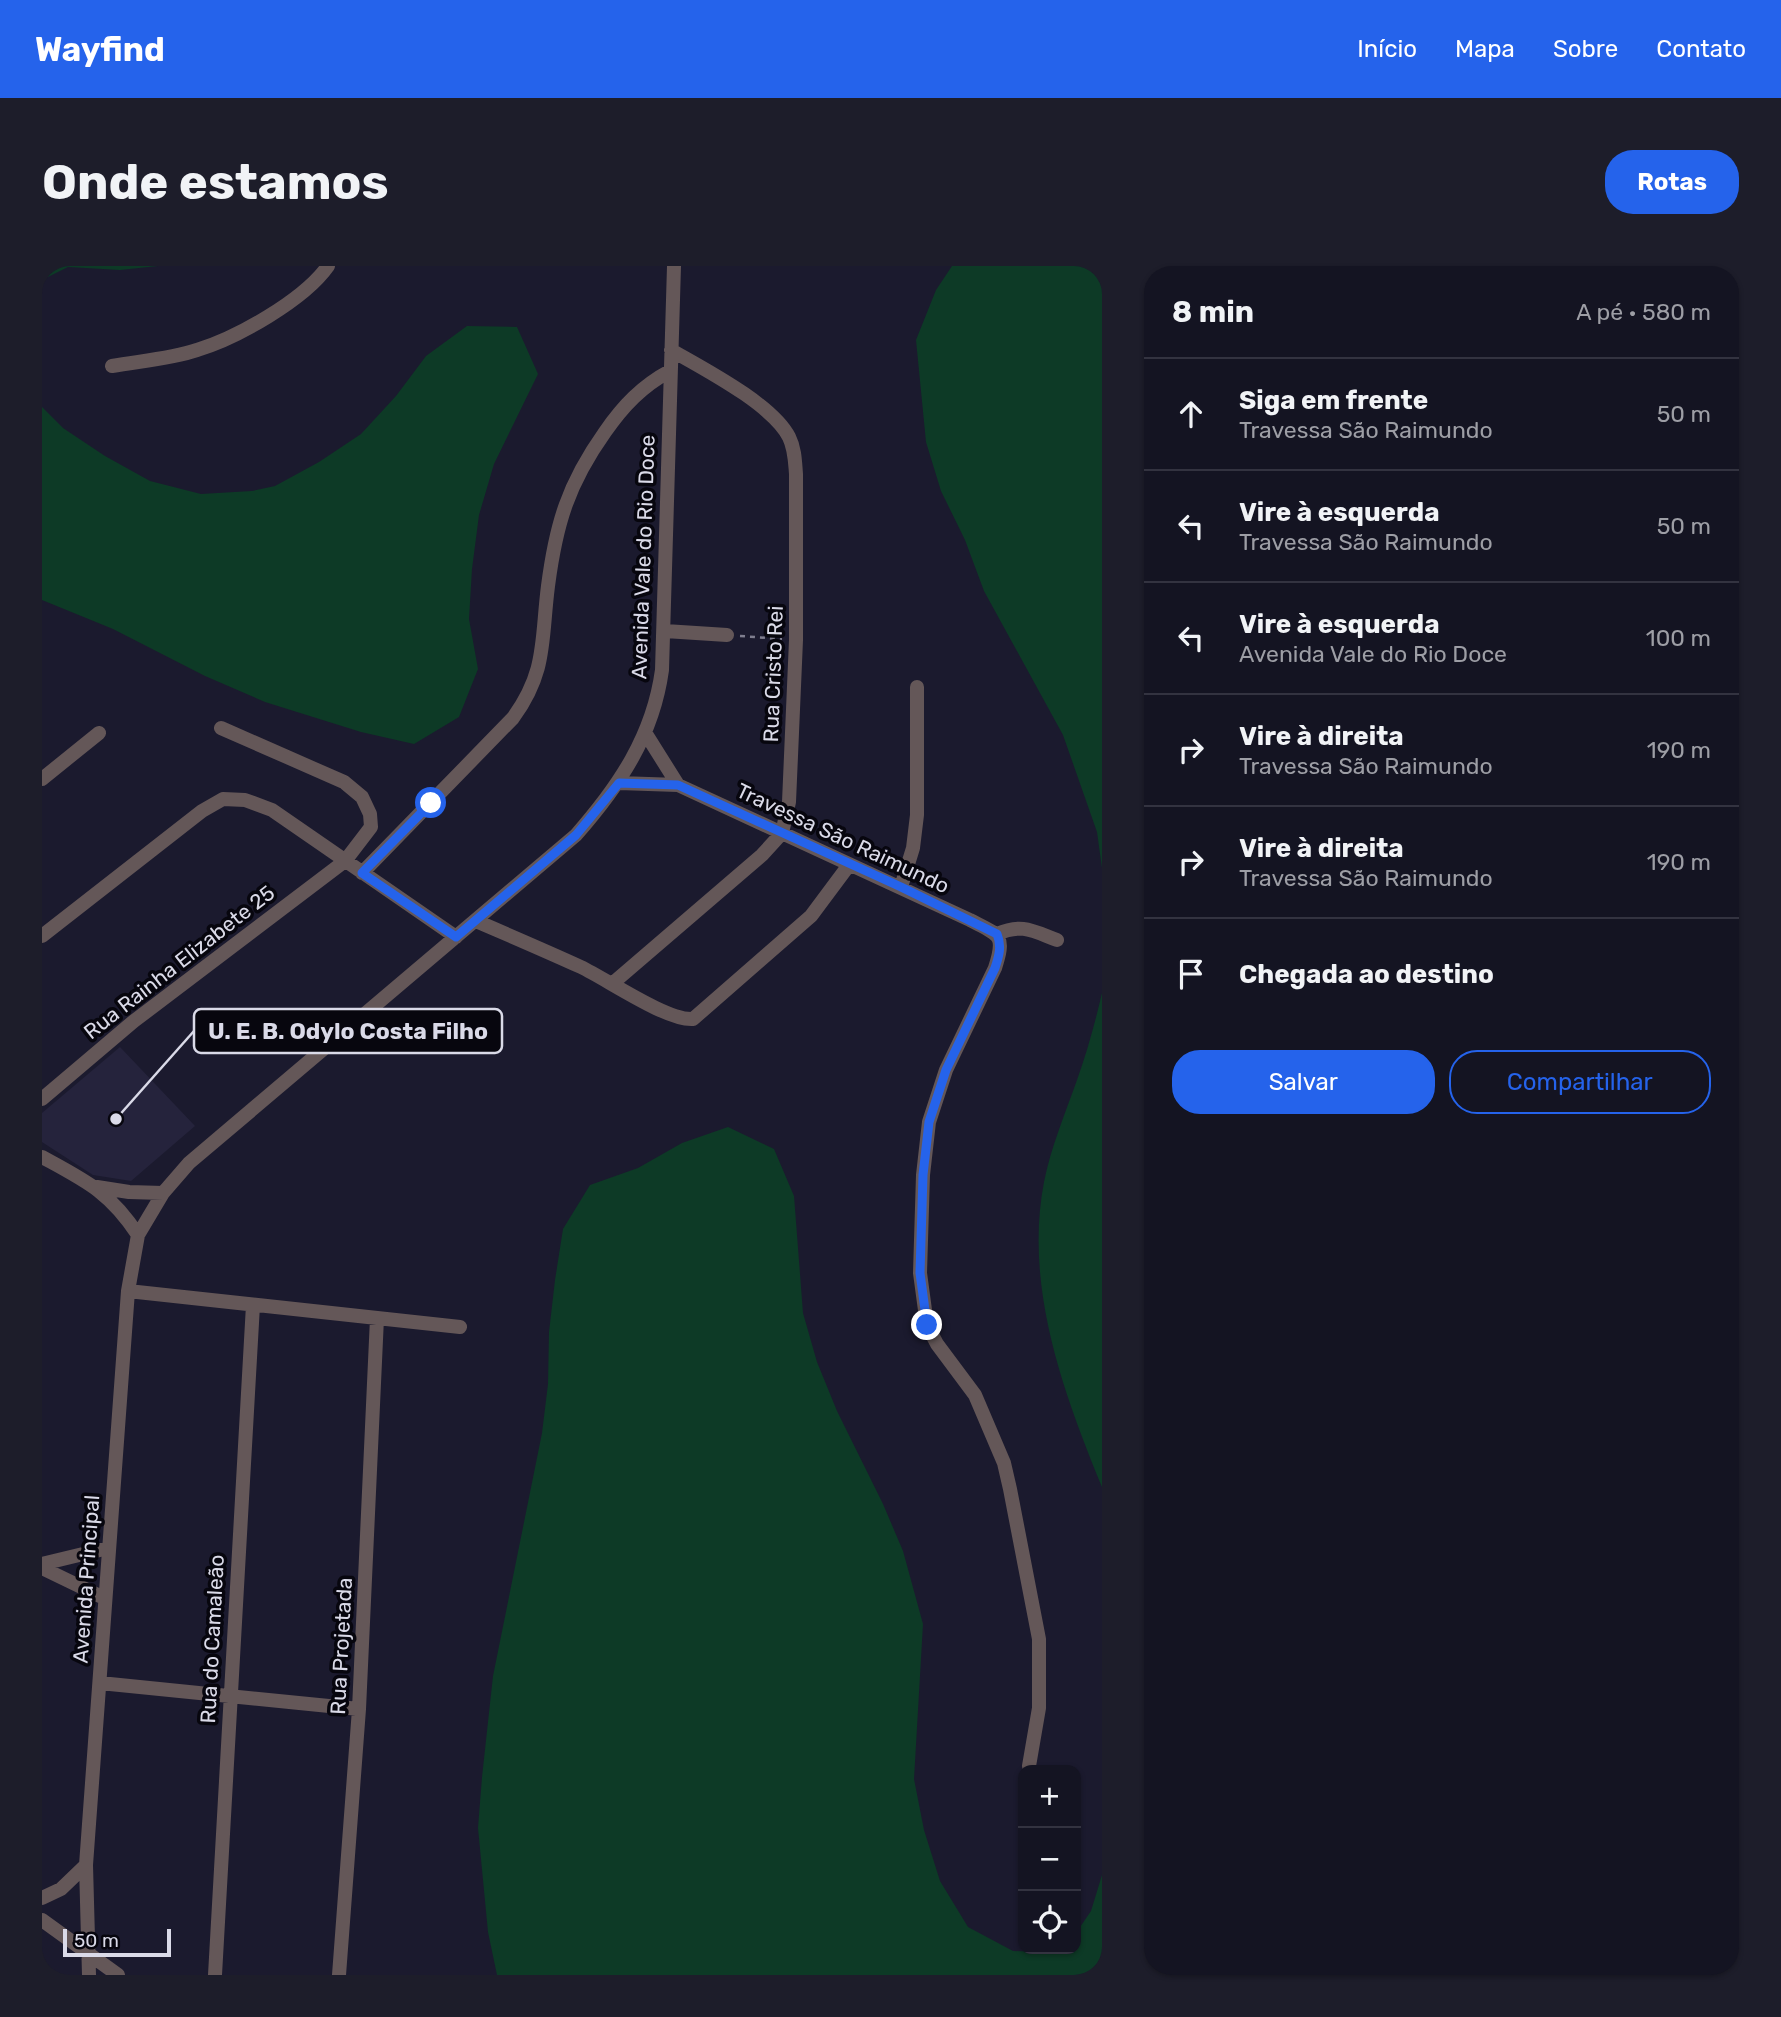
<!DOCTYPE html>
<html lang="pt">
<meta charset="utf-8">
<style>
body{margin:0;font-family:Rubik,sans-serif;background:#1d1d2a;color:#f1f3f6}
.controls{position:absolute;right:21px;bottom:21px;display:grid;overflow:hidden;border-radius:14px;box-shadow:0 2px 5px #0004}
.controls button{width:63px;height:63px;display:grid;place-items:center;padding:0;border:0;border-bottom:2px solid #333340;background:#141422;color:#f1f3f6;font:35px sans-serif}
.scale{position:absolute;left:21px;bottom:18px;width:108px;box-sizing:border-box;padding-left:7px;border:4px solid #dadae8;border-top:0;font-size:19px;line-height:24px;white-space:nowrap;color:#dadae8;-webkit-text-stroke:5px #07060e;paint-order:stroke}
.stop{position:absolute;width:21px;height:21px;margin:-16px;border:5px solid #2563eb;border-radius:50%;background:#fff}
.stop.end{background:#2563eb;border-color:#fff;box-shadow:0 2px 7px #0008}
.list{margin:0;padding:0;list-style:none}
h2{display:flex;justify-content:space-between;align-items:center;height:91px;margin:0;padding:0 28px;font-size:30px}
h2 small{font-size:23px;font-weight:400;color:#9d9ea5}
.list li{display:grid;grid-template-columns:46px 1fr auto;gap:21px;align-items:center;box-sizing:border-box;height:112px;padding:0 28px;border-top:2px solid #333340}
.list b{display:block;font-size:26px;white-space:nowrap}
.list p{margin:0;font-size:23px;white-space:nowrap;color:#9d9ea5}
.list em{font-size:23px;font-style:normal;color:#9d9ea5}
.actions{display:flex;gap:14px;padding:21px 28px}
.actions a{flex:1;padding:16px 0;border:2px solid #2563eb;border-radius:28px;text-align:center;font-size:24px;color:#2563eb}
.actions .main{background:#2563eb;color:#fff}
.icon{flex:none;width:38px;height:38px;fill:none;stroke:currentColor;stroke-width:2;stroke-linecap:round;stroke-linejoin:round}
.map{position:relative;flex:none;width:1060px;height:1709px;overflow:hidden;border-radius:28px}
header{display:flex;align-items:center;gap:42px;box-sizing:border-box;height:98px;padding:0 35px;background:#2563eb;color:#fff}
header strong{font-size:33px}
nav{display:flex;gap:38px;margin-inline-start:auto;font-size:24px}
.intro{display:flex;align-items:center;justify-content:space-between;box-sizing:border-box;height:168px;padding:0 42px}
h1{margin:0;font-size:49px}
.button{padding:18px 32px;border-radius:28px;background:#2563eb;color:#fff;font-size:24px;font-weight:700}
main{display:flex;gap:42px;padding:0 42px}
aside{flex:1;background:#141422;border-radius:28px;box-shadow:0 2px 5px #0004}
.map>svg:first-child{display:block}
.built{fill:#25233c}
.green{fill:#0d3a26}
.lines{fill:none;stroke-linecap:round;stroke-linejoin:round}
.path{stroke:#7f7e8f;stroke-width:2.5;stroke-dasharray:5 5;stroke-linecap:butt}
.minor{stroke:#645758;stroke-width:14}
.route{stroke:#2563eb;stroke-width:9}
.labels{text-anchor:middle;dominant-baseline:central;stroke-width:7;stroke-linejoin:round;paint-order:stroke}
.street-label{font-size:21px;fill:#dadae8;stroke:#07060e}
.leader{fill:none;stroke:#dadae8;stroke-width:2.5}
.callout-dot{fill:#dadae8;stroke:#07060e;stroke-width:2.5}
.callout{fill:#07060e;stroke:#dadae8;stroke-width:2.5}
.callout-label{font-size:23px;text-anchor:middle;font-weight:bold;fill:#dadae8}
</style>
<header>
<strong>Wayfind</strong>
<nav><a>Início</a><a>Mapa</a><a>Sobre</a><a>Contato</a></nav>
</header>
<div class="intro"><h1>Onde estamos</h1><a class="button">Rotas</a></div>
<main>
<div class="map">
<svg width="1060" height="1709" viewBox="0 0 1060 1709">
<rect width="100%" height="100%" fill="#1b1a2e"/>
<path class="built" d="M78 781 153 860 89 915 51 909 0 876V847Z"/>
<path class="green" d="M0 0H116L78 4 26 1 0 14Z
M910 0H1060V602L1055 566 1021 469 942 325 923 274 899 225 884 176 874 74 894 24Z
M425 60 475 61 496 108 452 198 437 249 430 303 427 353 436 403 417 451 372 478 319 466 223 436 163 410 71 363 0 334V141L21 162 63 190 108 215 159 228 210 225 233 220 277 196 319 168 354 130 384 90Z
M1060 727V1221C1021 1126 982 1020 1002 916 1009 881 1023 848 1035 814 1045 786 1053 757 1060 727Z
M686 861 732 883 752 930 761 1047 775 1096 795 1145 841 1238 861 1285 881 1358 872 1513 882 1564 898 1615 926 1661 971 1685 1020 1687 1023 1683H1034V1667L1049 1645 1060 1609V1709H455L446 1666 436 1562 440 1511 451 1410 500 1167 506 1118 507 1066 513 1014 521 963 548 919 596 902 640 877Z"/>
<g class="lines">
<path class="path" d="M698 370 740 373"/>
<path class="minor" d="M70 100C98 95 128 93 155 84 195 72 262 34 286 0
M623 365 685 369
M604 468 636 519
M0 513 57 467
M577 517 636 519 928 654C957 669 964 668 953 702L904 804 887 856 881 909 878 1007 885 1059 895 1078 933 1129 962 1197 968 1223 997 1373V1442L987 1500
M320 607 471 452C505 405 499 375 506 320 514 258 526 218 563 166 581 140 600 120 628 105
M859 621 871 582 875 549V421
M434 655C469 670 504 685 539 701 566 714 625 755 651 753L769 650 807 599
M955 668C980 657 991 665 1015 674
M0 670 160 545 181 533 203 534 230 544 414 671
M571 717 720 589 740 567 747 536 754 374V208C753 196 753 183 747 171 730 138 662 103 629 84
M0 833 92 755 303 595 329 561 328 548 320 531 302 516 179 462
M0 891C44 915 68 926 96 969
M55 921 87 926 121 927
M86 1025 418 1061
M0 1298 66 1282
M0 1302 62 1332
M58 1417 317 1443
M0 1632 19 1623 44 1599
M0 1654 76 1709
M47 1709 44 1599 86 1025 96 969 121 927 147 897 534 569C577 520 611 470 620 404L632 0
M173 1709 211 1039
M297 1709 317 1443 335 1052"/>
</g>
<g class="lines">
<path class="route" d="M389 537 320 607 414 671 534 569 577 517 636 519 859 621 955 668C960 680 957 690 953 702L904 804 887 856 881 909 878 1007 885 1059"/>
</g>
<g class="labels">
<g class="street-label">
<text transform="translate(601 291) rotate(-88)">Avenida Vale do Rio Doce</text>
<text transform="translate(731 408) rotate(-88)">Rua Cristo Rei</text>
<text transform="translate(801 572) rotate(25)">Travessa São Raimundo</text>
<text transform="translate(137 696) rotate(-38)">Rua Rainha Elizabete 25</text>
<text transform="translate(44 1313) rotate(-86)">Avenida Principal</text>
<text transform="translate(170 1373) rotate(-87)">Rua do Camaleão</text>
<text transform="translate(299 1380) rotate(-87)">Rua Projetada</text>
</g>
</g>
<path class="leader" d="M74 853L152 765"/>
<circle class="callout-dot" cx="74" cy="853" r="7"/>
<rect class="callout" x="152" y="743" width="308" height="44" rx="7"/>
<g class="callout-label">
<text x="306" y="773">U. E. B. Odylo Costa Filho</text>
</g>
</svg>
<div class="controls">
<button>+</button>
<button>−</button>
<button><svg class="icon" aria-label="locate" viewBox="0 0 24 24"><circle cx="12" cy="12" r="6"/><path d="M12 2v4M12 18v4M2 12h4M18 12h4"/></svg></button>
</div>
<div class="scale">50 m</div>
<div class="stop" style="left:389px;top:537px"></div>
<div class="stop end" style="left:885px;top:1059px"></div>
</div>
<aside>
<h2>8 min<small>A pé · 580 m</small></h2>
<ul class="list">
<li><svg class="icon" aria-label="ahead" viewBox="0 0 24 24"><path d="M12 20V5M6 11l6-6 6 6"/></svg><div><b>Siga em frente</b><p>Travessa São Raimundo</p></div><em>50 m</em></li>
<li><svg class="icon" aria-label="left" viewBox="0 0 24 24"><path d="M17 20v-9H6M10 6l-5 5 5 5"/></svg><div><b>Vire à esquerda</b><p>Travessa São Raimundo</p></div><em>50 m</em></li>
<li><svg class="icon" aria-label="left" viewBox="0 0 24 24"><path d="M17 20v-9H6M10 6l-5 5 5 5"/></svg><div><b>Vire à esquerda</b><p>Avenida Vale do Rio Doce</p></div><em>100 m</em></li>
<li><svg class="icon" aria-label="right" viewBox="0 0 24 24"><path d="M7 20v-9h11M14 6l5 5-5 5"/></svg><div><b>Vire à direita</b><p>Travessa São Raimundo</p></div><em>190 m</em></li>
<li><svg class="icon" aria-label="right" viewBox="0 0 24 24"><path d="M7 20v-9h11M14 6l5 5-5 5"/></svg><div><b>Vire à direita</b><p>Travessa São Raimundo</p></div><em>190 m</em></li>
<li><svg class="icon" aria-label="arrive" viewBox="0 0 24 24"><path d="M6 21V4h12l-3 4 3 4H6"/></svg><div><b>Chegada ao destino</b></div></li>
</ul>
<div class="actions"><a class="main">Salvar</a><a>Compartilhar</a></div>
</aside>
</main>
